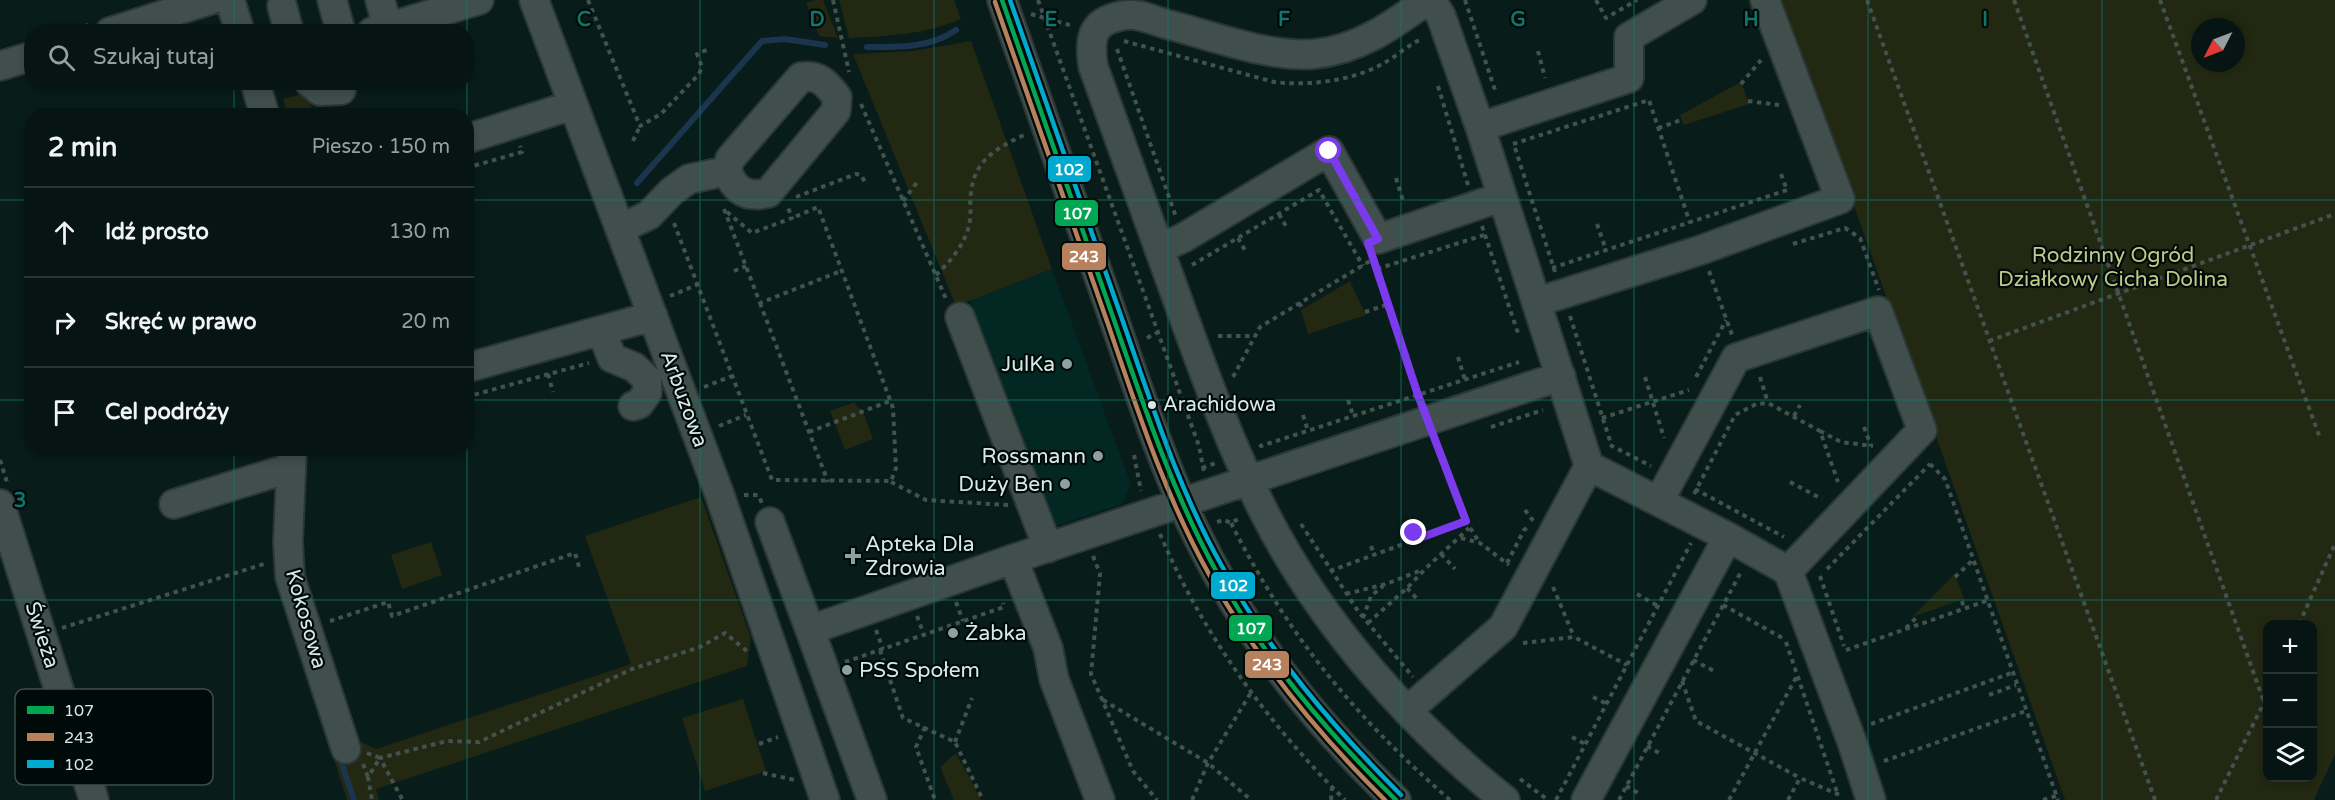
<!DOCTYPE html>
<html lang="pl">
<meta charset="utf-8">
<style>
body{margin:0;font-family:"Varela Round",sans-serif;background:#142221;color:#f1f3f6}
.controls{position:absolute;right:18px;bottom:18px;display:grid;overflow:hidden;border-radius:12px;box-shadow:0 3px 9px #0003}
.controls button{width:54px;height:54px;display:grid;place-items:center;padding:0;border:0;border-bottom:2px solid #273433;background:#061513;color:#f1f3f6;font:30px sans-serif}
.compass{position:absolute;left:2191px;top:18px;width:54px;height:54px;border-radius:50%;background:#061513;box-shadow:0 3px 9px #0003;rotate:228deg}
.stop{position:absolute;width:18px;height:18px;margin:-14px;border:4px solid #7c3aed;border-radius:50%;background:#fff}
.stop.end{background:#7c3aed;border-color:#fff;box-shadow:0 2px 6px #0008}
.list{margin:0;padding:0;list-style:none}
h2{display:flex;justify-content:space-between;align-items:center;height:78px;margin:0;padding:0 24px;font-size:26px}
h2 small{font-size:20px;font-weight:400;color:#989fa0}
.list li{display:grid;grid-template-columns:39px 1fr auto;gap:18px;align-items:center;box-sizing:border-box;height:90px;padding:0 24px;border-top:2px solid #273433}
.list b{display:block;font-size:22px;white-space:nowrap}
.list em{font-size:20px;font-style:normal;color:#989fa0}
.icon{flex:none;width:33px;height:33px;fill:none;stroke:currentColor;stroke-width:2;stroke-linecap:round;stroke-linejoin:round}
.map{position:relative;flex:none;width:2335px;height:800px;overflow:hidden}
.search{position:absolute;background:#061513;box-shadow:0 3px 9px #0003;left:24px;top:24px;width:450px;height:66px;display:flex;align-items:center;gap:15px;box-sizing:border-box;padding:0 21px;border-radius:24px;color:#989fa0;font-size:22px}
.panel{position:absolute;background:#061513;box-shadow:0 3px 9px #0003;left:24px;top:108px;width:450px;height:348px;border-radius:24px}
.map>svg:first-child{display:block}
.built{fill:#032723}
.green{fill:#232812;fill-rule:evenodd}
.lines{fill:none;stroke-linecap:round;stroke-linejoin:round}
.stream{stroke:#1a354d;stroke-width:6}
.minor-casing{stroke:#2b3736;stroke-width:32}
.path{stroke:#44524f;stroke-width:4;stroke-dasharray:4.5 4.5;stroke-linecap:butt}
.minor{stroke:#404f4c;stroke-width:28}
.bus-1-casing{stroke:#000a08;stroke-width:9}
.bus-2-casing{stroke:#000a08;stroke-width:9}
.bus-3-casing{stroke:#000a08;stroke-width:9}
.bus-1{stroke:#00a651;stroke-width:4.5}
.bus-2{stroke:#b6815c;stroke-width:4.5}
.bus-3{stroke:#00a9ce;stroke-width:4.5}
.route{stroke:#7c3aed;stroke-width:8}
.grid{fill:none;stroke:#0f766e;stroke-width:1.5;stroke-opacity:0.55}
.poi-dot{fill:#8da29e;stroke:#000a08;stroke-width:2}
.bus-dot{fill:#d5eae6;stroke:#000a08;stroke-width:2}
.labels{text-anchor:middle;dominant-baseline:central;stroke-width:4.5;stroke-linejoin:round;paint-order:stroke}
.bus-label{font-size:20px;fill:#d5eae6;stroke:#000a08;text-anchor:start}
.park-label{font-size:21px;fill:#c0c987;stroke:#000a08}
.poi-label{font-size:21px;fill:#d5eae6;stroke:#000a08;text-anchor:end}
.street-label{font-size:21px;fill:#d5eae6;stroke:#000a08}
.key{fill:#000a08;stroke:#404d4b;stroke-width:1.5}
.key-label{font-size:16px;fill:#d5eae6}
.grid-label{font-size:20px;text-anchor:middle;font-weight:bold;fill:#0f766e;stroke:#000a08;stroke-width:4.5;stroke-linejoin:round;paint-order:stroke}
.line-badge{stroke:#000a08;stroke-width:2}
.badge-label{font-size:16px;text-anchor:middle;font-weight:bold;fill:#fff}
</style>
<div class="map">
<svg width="2335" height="800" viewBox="0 0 2335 800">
<rect width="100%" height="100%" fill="#081c19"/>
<path class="built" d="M1052 269 1131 485 1122 504 1053 527 970 300Z"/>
<path class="green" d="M815 0H823L838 38 819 36 806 3Z
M839 0H954L961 19C924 35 888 36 849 38Z
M1781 0H2335V754L2314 800H2065ZM2200 27H2236V63H2200ZM2268 624H2312V778H2268Z
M971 41 1052 269 956 306 853 54 913 51Z
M1741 82 1749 104 1684 125 1680 115Z
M301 94 310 102 314 115H288L283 99Z
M1350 281 1366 315 1308 334 1301 310Z
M855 402 856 406 862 409 873 439 845 450 830 411Z
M701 497 751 638 747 666 376 789 379 800H347L333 756 359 741 376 749 631 664 585 536Z
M431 542 442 575 402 589 391 555Z
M1955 574 1964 599 1912 617Z
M743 699 766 771 705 791 682 718Z
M956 753 981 800H954L940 767Z"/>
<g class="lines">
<path class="stream" d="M867 47C897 47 931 48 956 30
M637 183 762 41 785 39 825 45
M339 756 354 800"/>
<g class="minor-casing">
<path id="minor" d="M230 0 240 32
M332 0 341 32
M380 0 388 28
M534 0 719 493 825 800
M1002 0C1036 97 1070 194 1104 291 1133 372 1158 456 1196 533 1245 634 1315 723 1396 800
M1427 0C1392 26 1358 50 1314 54 1269 58 1210 35 1166 24 1155 21 1138 13 1126 15 1092 20 1089 36 1093 66 1121 145 1150 223 1178 301 1204 373 1230 445 1265 514 1320 622 1410 725 1505 800
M1431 0 1441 16 1480 127 1589 466 1728 537 1788 571 1852 742 1871 800
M282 6 289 32
M110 32 210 0
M372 32 479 0
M0 66 32 56
M255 82 265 116
M309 82 320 91 341 90
M1480 127 1629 78V37L1692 0
M466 139 573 105
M620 229 649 215 672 191 689 179 727 171 730 159 801 77C819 74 827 84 837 97L836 111 768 193C747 198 735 191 727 171
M1159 249 1183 238 1329 151 1378 239 1501 197
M1537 302 1701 250 1840 199 1765 0
M960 317 1048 548
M602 332 612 358 634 367 647 379V393L639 404 633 406
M466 368 653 316
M292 448 288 542 290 577 346 749
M1659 501 1736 358 1878 311 1922 430 1788 571
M0 504 94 800
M174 504 277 472H291
M770 522 810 630
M1013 559 1048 648 1054 679 1100 800
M1407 711 1503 627 1589 466
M872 800 810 630 1013 559 1561 376
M1586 800 1728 537"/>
</g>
<path class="path" d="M588 0 640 126 661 114 699 74 702 67 697 54 709 49
M833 0 849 72
M1038 0 1199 446 1204 472
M1465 0 1496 93
M1596 0 1606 18 1637 0
M1867 0 2155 800
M2014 0 2264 702
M2160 0 2320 438
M1031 14 1073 26
M68 32 88 25
M1124 41 1274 82C1309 86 1353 81 1384 63 1397 56 1411 42 1423 39
M1117 49 1176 217
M1538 51 1545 78
M1741 84 1761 60
M1438 86 1468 185
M1748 101 1779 105
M861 104 947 301
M1658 128 1681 120
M633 141 640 126
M1513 144 1649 100 1690 223
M1515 148 1555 272
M466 168 522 152 520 146
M1781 174 1787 190
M1396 178 1404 204
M796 197 856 174 861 175 866 184
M903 201 918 181
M724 209 760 303 841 271
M727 212 752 233 792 218 787 205
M1279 214 1287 228
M674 223 772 480 891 481 896 468 893 408 818 207 792 218
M1597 224 1606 250
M1482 226 1519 336
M1238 238 1246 252
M1793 244 1845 228 1860 238 1879 290
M1375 262 1386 305 1418 395
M1192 265 1319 190 1363 266
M1552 268 1787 190
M1377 269 1484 235
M734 271 746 266
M1709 271 1732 335
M936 275C950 262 965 244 969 225 972 214 969 203 971 193 974 160 997 148 1024 135
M670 296 699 284
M760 303 828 482
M1299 303 1303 309
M1365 312 1386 305
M1570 316 1611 444
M1218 336H1254
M1147 338 1158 332
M1989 341 2335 214
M1458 357 1465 380
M548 374 553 392
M1233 377 1260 327 1370 261
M1645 377 1664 438
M1696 377 1726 320
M1760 377 1768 403
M704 387 732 376
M466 397 589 363
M1348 400 1353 415
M1303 415 1308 431
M1794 416 1800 405
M1602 418 1689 390
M719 426 746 415
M1491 427 1543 410
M1864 427 1871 446
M1820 431 1841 442 1873 446
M809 432 890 401
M1436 441 1466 521
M1260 444 1261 446 1519 362
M1610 445 1651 466
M1134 455 1141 491
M0 460 7 482
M1930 464 1945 479 2058 800
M1202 468 1216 463
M891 482 926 500 1008 505
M1790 482 1822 499
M1695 489 1784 537
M1694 494 1735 415 1756 404 1768 403 1820 431 1838 482
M744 495H758L762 503
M1525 510 1534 522
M1217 522 1224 520 1231 523 1240 518
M1231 523C1289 637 1353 715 1450 800
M1301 524 1358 611 1413 677
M1415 533 1417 539
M1160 534C1202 633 1268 724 1345 800
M1461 538 1480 543 1509 565
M1371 546 1374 554
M1441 554 1455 569
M1093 556 1100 574 1091 674 1133 771 1157 800
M1507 563 1524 530 1530 526
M1827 569 1930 464
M1330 571 1466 521 1479 542
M1820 576 1844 646
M1955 577 1974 559
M1553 587 1574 637
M1407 588 1419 601
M1346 594 1386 584 1422 570
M1637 594 1658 606
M1962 601 1964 609
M956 602 963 621
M1723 605 1786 640
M917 616 924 635
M1363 618 1371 596 1383 586
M330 621 388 602 392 616 575 553 580 570
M1368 623 1407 588 1425 569 1469 528
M2299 624 2335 544
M62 628 267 563
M1906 628 1918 616
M876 630 883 649
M1786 642 1838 795
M1523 643 1574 637 1627 665
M880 650 884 662
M1846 650 1989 600
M1693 660 1716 672
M845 662 1004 607 1003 603
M890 680 903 718 955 742 983 800
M1682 681 1696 721 1800 778
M1989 695 2016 685
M1593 697 1607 704
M1103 700 1208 763 1251 800
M1871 724 2014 672
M925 727 916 747 935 800
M1572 737 1585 744
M955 742 972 698
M759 744 778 737
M1647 746 1661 754
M367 753 380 758 368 777 372 800
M1884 761 2026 711
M363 764 368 777
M763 773 795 780
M1520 779 1548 800
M1626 786 1640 794
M402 799 380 758 447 741 479 742 632 669 700 647 725 633 748 652
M1192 800 1208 763 1252 691
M1331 800 1332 787
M1556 800 1691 543
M1619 800 1742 570
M1729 800 1798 674
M1788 800 1800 778 1840 795
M2043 800 2056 796
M2216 800 2268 694"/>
<use href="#minor" class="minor"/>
<g class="bus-1-casing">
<path id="bus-1" d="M1002 0C1039 106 1076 211 1113 317 1143 403 1171 489 1215 569 1262 656 1326 731 1396 800"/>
</g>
<g class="bus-2-casing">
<path id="bus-2" d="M995 2C1032 110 1070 217 1108 324 1137 409 1165 496 1210 576 1257 659 1317 733 1385 800"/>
</g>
<g class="bus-3-casing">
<path id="bus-3" d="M1010 0C1047 105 1084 211 1121 316 1151 402 1178 489 1223 568 1270 653 1332 726 1401 795"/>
</g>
<use href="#bus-1" class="bus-1"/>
<use href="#bus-2" class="bus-2"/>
<use href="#bus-3" class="bus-3"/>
</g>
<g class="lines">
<path class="route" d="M1329 151 1378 239 1368 243 1418 395 1466 521 1417 539 1414 533"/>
</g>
<path class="grid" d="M234 0V32M467 0V800M700 0V800M934 0V800M1168 0V800M1401 0V800M1634 0V800M1868 0V800M2102 0V800M234 82V116M0 200H32M466 200H2335M0 400H32M466 400H2335M234 448V800M0 600H2335"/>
<g class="poi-dot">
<circle cx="1067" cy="364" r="6"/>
<circle cx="1098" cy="456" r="6"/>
<circle cx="1065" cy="484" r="6"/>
<path d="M850 547h6v6h6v6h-6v6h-6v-6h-6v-6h6z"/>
<circle cx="953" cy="633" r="6"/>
<circle cx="847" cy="670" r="6"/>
</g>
<circle class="bus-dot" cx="1152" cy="405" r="5"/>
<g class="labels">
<g class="bus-label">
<text x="1163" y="405">Arachidowa</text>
</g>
<g class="park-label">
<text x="2113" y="255">Rodzinny Ogród<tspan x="2113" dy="24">Działkowy Cicha Dolina</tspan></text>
</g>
<g class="poi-label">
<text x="1055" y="364">JulKa</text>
<text x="1086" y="456">Rossmann</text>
<text x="1053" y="484">Duży Ben</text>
<text x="865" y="544" text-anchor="start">Apteka Dla<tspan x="865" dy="24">Zdrowia</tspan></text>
<text x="965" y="633" text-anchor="start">Żabka</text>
<text x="859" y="670" text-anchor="start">PSS Społem</text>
</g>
<g class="street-label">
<text transform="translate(684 399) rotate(70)">Arbuzowa</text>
<text transform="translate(306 619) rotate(74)">Kokosowa</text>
<text transform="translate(42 635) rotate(72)">Świeża</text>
</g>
</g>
<rect x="15" y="689" width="198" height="96" rx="9" class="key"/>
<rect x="27" y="706" width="27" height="8" fill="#00a651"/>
<rect x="27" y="733" width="27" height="8" fill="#b6815c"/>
<rect x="27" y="760" width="27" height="8" fill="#00a9ce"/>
<g class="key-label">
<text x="64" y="716">107</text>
<text x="64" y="743">243</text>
<text x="64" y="770">102</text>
</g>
<g class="grid-label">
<text x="584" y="26">C</text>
<text x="817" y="26">D</text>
<text x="1051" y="26">E</text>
<text x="1284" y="26">F</text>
<text x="1518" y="26">G</text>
<text x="1751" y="26">H</text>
<text x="1985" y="26">I</text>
<text x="20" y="507">3</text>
</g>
<g class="line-badge">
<rect x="1047" y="155" width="45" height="28" rx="6" fill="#00a9ce"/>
<rect x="1054" y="199" width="45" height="28" rx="6" fill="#00a651"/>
<rect x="1061" y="242" width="46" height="29" rx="6" fill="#b6815c"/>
<rect x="1210" y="571" width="46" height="29" rx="6" fill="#00a9ce"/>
<rect x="1228" y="614" width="45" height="28" rx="6" fill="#00a651"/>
<rect x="1244" y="650" width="46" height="29" rx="6" fill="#b6815c"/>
</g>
<g class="badge-label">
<text x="1069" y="175">102</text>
<text x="1077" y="219">107</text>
<text x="1084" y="262">243</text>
<text x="1233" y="591">102</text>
<text x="1251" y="634">107</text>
<text x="1267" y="670">243</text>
</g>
</svg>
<div class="controls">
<button>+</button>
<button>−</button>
<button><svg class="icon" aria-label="layers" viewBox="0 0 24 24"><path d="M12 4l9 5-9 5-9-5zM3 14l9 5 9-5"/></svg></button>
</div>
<svg class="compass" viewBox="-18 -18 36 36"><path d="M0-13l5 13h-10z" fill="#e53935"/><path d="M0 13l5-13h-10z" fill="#989fa0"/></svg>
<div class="stop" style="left:1329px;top:151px"></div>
<div class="stop end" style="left:1414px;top:533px"></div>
<div class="search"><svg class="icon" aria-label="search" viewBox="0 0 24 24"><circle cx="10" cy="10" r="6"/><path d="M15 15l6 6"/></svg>Szukaj tutaj</div>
<section class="panel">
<h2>2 min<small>Pieszo · 150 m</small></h2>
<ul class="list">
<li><svg class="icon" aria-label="ahead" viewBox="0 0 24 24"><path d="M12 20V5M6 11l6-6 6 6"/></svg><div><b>Idź prosto</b></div><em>130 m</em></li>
<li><svg class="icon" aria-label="right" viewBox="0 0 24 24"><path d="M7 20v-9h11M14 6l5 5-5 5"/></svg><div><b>Skręć w prawo</b></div><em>20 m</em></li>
<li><svg class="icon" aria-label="arrive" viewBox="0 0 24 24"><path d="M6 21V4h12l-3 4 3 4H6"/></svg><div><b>Cel podróży</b></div></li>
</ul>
</section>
</div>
